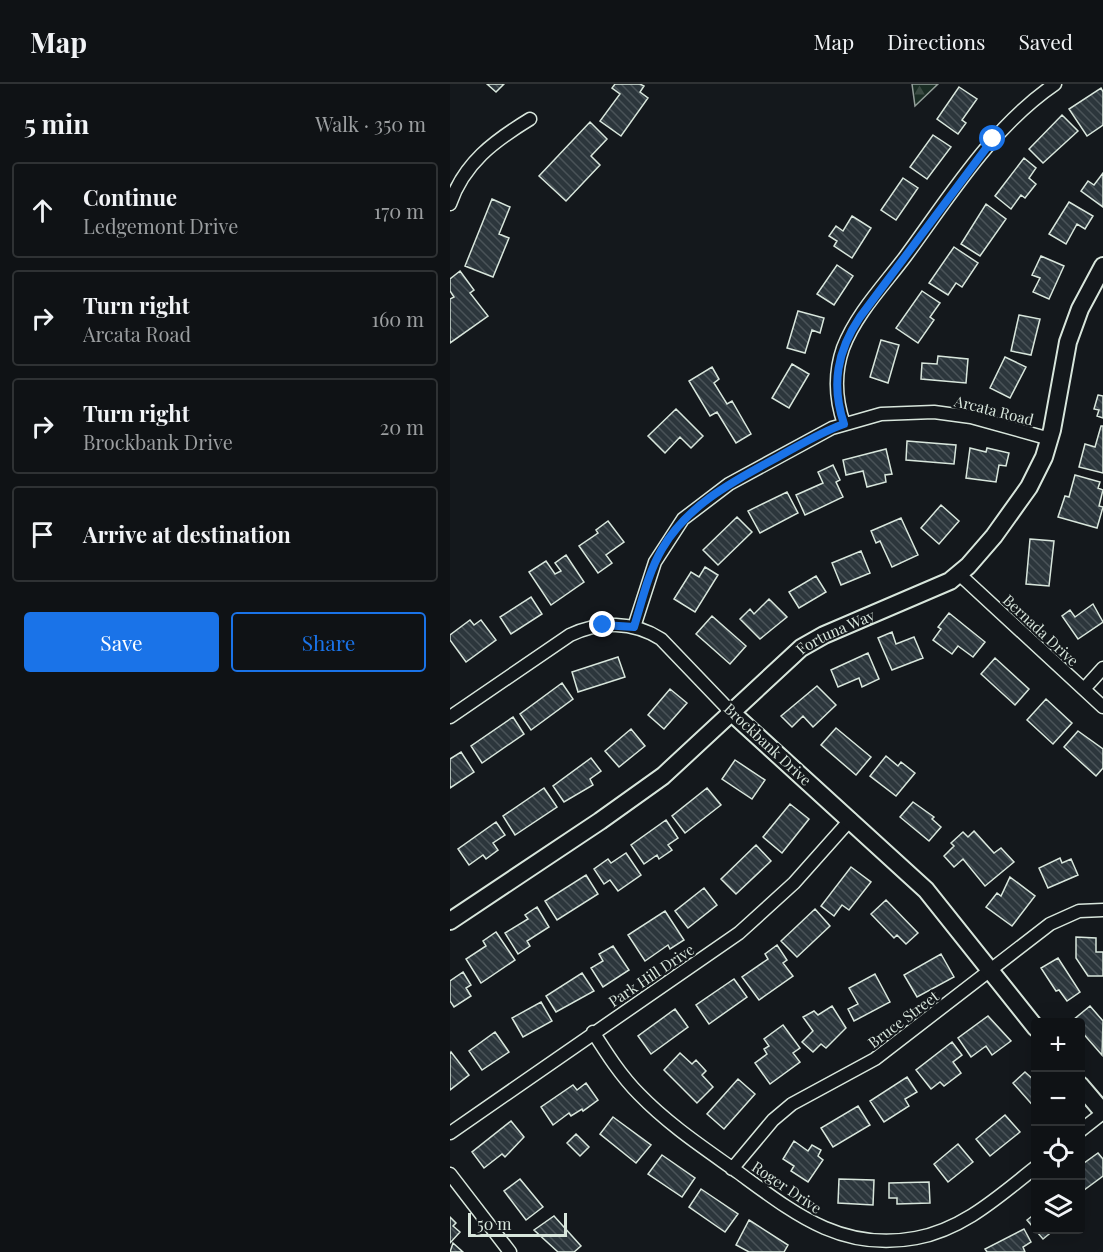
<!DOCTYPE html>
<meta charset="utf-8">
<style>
body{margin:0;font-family:"Playfair Display",serif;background:#1d2022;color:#f1f3f6}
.controls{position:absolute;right:18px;bottom:18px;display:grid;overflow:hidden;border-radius:6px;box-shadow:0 6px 24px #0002}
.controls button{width:54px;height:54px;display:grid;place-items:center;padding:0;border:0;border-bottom:2px solid #2f3234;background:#0f1215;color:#f1f3f6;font:30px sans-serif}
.scale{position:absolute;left:18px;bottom:15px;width:99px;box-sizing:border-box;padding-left:6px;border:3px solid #d8e6dc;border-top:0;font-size:16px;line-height:21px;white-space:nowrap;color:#d8e6dc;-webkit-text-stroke:4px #14181c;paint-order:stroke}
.stop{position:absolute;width:18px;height:18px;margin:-14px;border:4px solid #1a73e8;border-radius:50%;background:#fff}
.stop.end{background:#1a73e8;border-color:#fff;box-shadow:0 2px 6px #0008}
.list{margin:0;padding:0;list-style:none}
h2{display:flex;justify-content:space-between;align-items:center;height:78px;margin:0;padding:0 24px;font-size:26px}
h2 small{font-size:20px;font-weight:400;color:#9b9ea0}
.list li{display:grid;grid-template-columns:39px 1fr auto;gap:18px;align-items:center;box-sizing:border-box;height:96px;margin:0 12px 12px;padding:0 12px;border:2px solid #2f3234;border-radius:6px}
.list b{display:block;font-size:22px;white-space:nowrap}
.list p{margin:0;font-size:20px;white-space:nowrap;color:#9b9ea0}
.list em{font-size:20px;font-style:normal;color:#9b9ea0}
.actions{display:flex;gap:12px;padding:18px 24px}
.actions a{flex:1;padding:14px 0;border:2px solid #1a73e8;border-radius:6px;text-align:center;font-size:21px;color:#1a73e8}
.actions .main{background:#1a73e8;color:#fff}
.icon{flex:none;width:33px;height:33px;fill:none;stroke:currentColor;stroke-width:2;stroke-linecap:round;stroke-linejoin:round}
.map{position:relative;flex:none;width:653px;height:1168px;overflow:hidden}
header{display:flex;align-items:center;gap:36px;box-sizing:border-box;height:84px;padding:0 30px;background:#0f1215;border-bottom:2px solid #2f3234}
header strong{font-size:28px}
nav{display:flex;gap:33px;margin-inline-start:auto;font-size:21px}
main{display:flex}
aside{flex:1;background:#0f1215}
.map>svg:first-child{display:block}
.forest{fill:url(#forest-firs);stroke:#939e99;stroke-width:1.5}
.building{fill:url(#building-back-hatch);stroke:#d8e6dc;stroke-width:1.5}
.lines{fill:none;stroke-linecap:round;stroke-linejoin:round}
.street-casing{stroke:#d8e6dc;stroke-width:15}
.secondary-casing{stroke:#d8e6dc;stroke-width:20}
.street{stroke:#14181c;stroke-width:12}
.secondary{stroke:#14181c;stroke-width:16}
.route{stroke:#1a73e8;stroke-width:8}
.labels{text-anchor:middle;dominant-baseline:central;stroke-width:4.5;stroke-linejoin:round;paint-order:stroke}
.street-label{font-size:15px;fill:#d8e6dc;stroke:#14181c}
</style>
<header>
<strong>Map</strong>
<nav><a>Map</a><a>Directions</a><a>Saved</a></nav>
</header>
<main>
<aside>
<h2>5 min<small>Walk · 350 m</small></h2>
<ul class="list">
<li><svg class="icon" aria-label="ahead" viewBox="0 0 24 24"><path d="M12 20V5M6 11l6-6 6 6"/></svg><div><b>Continue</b><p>Ledgemont Drive</p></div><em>170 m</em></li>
<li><svg class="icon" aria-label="right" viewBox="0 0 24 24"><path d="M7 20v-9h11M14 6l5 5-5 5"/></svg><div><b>Turn right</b><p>Arcata Road</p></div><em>160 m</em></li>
<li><svg class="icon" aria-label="right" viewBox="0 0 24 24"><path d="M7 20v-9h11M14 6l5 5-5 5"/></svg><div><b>Turn right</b><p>Brockbank Drive</p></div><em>20 m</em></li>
<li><svg class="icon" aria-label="arrive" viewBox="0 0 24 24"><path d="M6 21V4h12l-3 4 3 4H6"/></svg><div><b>Arrive at destination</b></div></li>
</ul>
<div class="actions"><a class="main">Save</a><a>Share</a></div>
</aside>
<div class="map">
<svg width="653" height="1168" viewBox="0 0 653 1168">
<defs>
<pattern id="forest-firs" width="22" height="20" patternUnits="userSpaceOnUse" patternTransform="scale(1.5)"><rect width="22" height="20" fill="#1a2d24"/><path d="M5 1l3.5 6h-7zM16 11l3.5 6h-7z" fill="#3b4b43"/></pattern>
<pattern id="building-back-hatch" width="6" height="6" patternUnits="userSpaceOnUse" patternTransform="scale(1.5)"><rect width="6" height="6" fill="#2c363c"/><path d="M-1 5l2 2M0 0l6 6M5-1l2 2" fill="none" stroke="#4a5358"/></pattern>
</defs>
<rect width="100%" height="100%" fill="#14181c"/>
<path class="forest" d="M462 0H488L465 22Z"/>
<path class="building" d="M37 0H54L46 8Z
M165 0H190L194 2 190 8 198 14 171 52 150 37 170 10 162 4Z
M509 3 527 15 512 36 516 39 508 50 487 35Z
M651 4 653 8V41L637 52 619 25Z
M612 31 628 47 593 79 579 65Z
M140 38 157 55 141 72 150 81 116 117 89 92Z
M483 51 501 63 477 95 460 83Z
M574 74 586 84 579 94 586 100 575 114 571 111 561 125 545 112Z
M653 89V123L631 107 638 97 644 101Z
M453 94 468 104 446 136 431 126Z
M42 115 60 123 49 150 59 154 43 193 15 182Z
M619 118 643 132 635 145 627 140 616 160 599 150Z
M536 120 556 135 530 172 511 160Z
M402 132 421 144 402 174 384 162 387 157 379 152 386 142 393 147Z
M504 163 528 179 512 203 506 199 498 211 479 199Z
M591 172 614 182 599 215 583 208 590 194 582 191Z
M387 181 403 192 384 221 367 210Z
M10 187 24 206 20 209 38 232 0 259V215L4 213 0 207V195Z
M472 207 490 219 480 233 484 236 468 259 446 244Z
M348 227 374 234 370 249 362 246 355 269 337 264Z
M569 231 590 235 581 271 561 267Z
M431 256 449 261 438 299 420 293Z
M488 272 518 275 516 299 471 295 472 279 487 280Z
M555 273 576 283 560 314 540 304Z
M342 280 359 290 339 324 322 314Z
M262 283 269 295 264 299 277 320 282 317 301 350 286 359 267 328 260 332 239 297Z
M648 311 653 312V334L647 332 649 326 644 325Z
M226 325 253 352 241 364 230 353 215 369 198 352Z
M651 342H653V389L629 383 635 360 645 363Z
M457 357 506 361 504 380 456 376Z
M520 364 536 368 537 364 559 369 556 382 549 381 546 398 516 394Z
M436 365 442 390 435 391 436 398 417 403 413 387 396 391 393 376Z
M383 381 390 396 386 398 393 413 355 431 346 411 373 399 368 388Z
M625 391 650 398 648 404 653 406 649 422 653 423 647 444 608 433 615 412 619 413Z
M337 408 348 429 310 449 298 427Z
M491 421 509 437 489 460 471 444Z
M287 433 302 448 268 481 253 466Z
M451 434 468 471 442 483 430 457 426 459 421 447Z
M158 437 174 458 156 471 162 479 148 489 129 462 148 449 146 446Z
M580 455 604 457 599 502 576 500Z
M411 467 420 489 391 501 382 479Z
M116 471 134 498 101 521 79 488 96 477 105 490 111 487 105 479Z
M255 483 268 491 245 528 224 515 241 488 249 493Z
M366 492 376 508 349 524 339 508Z
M81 513 92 530 61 550 50 533Z
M319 515 337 533 310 555 290 535 300 525 304 530Z
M643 520 653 538 628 555 612 532 620 526 625 533Z
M499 529 535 558 523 573 508 562 502 570 483 556 491 545 488 543Z
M262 532 296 562 280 580 246 550Z
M20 536 24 541 31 536 46 556 16 578 0 556V551Z
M442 548 446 560 464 553 473 574 442 586 428 554Z
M418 569 429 595 412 603 409 594 388 603 381 586Z
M168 573 175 593 128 608 122 588Z
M545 574 579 605 565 621 531 590Z
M112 599 123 615 81 646 70 630Z
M367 602 386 621 363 643 353 632 342 643 331 632Z
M220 605 237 619 214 645 198 631Z
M596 615 622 639 603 660 577 636Z
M63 633 74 650 32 679 21 662Z
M386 644 421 673 406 691 371 661Z
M181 645 195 662 169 683 155 667Z
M628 647 653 665V684L646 692 614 663Z
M11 668 24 688 0 704V675Z
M436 672 448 682 451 678 465 689 446 712 420 692Z
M141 674 151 687 140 695 143 701 114 718 103 702Z
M285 676 315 696 302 715 272 695Z
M94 704 107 723 65 751 53 732Z
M257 704 271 721 235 749 222 732Z
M463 718 484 733 482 735 491 743 479 757 450 733Z
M340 720 359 735 332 769 313 753Z
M216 736 228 754 218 761 222 766 209 775 207 771 194 780 181 761Z
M46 738 55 751 43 759 48 766 36 775 33 771 19 781 8 765Z
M524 747 544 769 551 764 564 778 535 802 513 775 504 783 494 772 504 762 501 759 513 748 518 753Z
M306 761 321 777 286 810 271 795Z
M176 769 191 791 168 807 160 796 154 800 144 785 158 775 161 779Z
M610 774 612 779 621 775 628 791 598 804 589 784Z
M401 783 421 798 399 826 392 821 384 832 371 822Z
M136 791 148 810 107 836 95 817Z
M560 793 585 812 562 842 536 823 547 809 551 812Z
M254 804 267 821 238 844 225 827Z
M436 816 468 849 456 860 447 851 444 854 421 830Z
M87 823 99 843 77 857 80 862 68 870 55 849 78 835 75 831Z
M365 825 380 842 347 873 331 857Z
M215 827 234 856 220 865 218 861 195 877 178 851Z
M46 848 65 876 31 899 16 875 36 862 33 857Z
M626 853 646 854V868H653V892H638L626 874Z
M327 861 337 876 333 879 343 892 309 916 292 893 318 875 315 870Z
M163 862 179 886 153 903 141 884 153 877 149 870Z
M491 870 504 893 467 913 454 891Z
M608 874 630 908 617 917 609 906 606 907 591 884Z
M13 888 21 901 16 904 21 912 4 923 0 917V897Z
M132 889 144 907 106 928 96 912Z
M425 890 440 918 404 937 398 925 408 920 399 904Z
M284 895 297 913 259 940 246 921Z
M91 918 102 937 73 953 62 934Z
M382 922 396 944 376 964 371 960 363 968 352 958 363 947 353 933 364 927 368 931Z
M640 922 653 937 652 971 630 946V938L623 936Z
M225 925 238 943 201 970 188 952Z
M538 932 561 957 542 971 536 962 521 973 508 954Z
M333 941 350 964 343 969 350 978 320 1000 305 979 317 970 314 965 319 962 314 955Z
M45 948 59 968 32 986 19 967Z
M502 958 512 971 503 978 511 989 494 1002 490 998 481 1005 466 986Z
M1 968 19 991 0 1006V970Z
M230 969 242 980 246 976 256 987 252 991 263 1003 247 1019 214 986Z
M575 988 586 998V1025L563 999Z
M457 993 467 1008 455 1015 459 1022 434 1038 420 1017Z
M288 995 305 1010 274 1045 257 1030Z
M136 999 148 1016 133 1027 132 1025 121 1032 119 1029 103 1041 91 1023 123 1001 127 1006Z
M408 1022 420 1041 383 1063 371 1044Z
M555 1031 570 1048 540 1072 526 1055Z
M163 1033 201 1061 186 1079 150 1050Z
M61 1037 74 1053 55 1073 52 1070 34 1084 22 1068Z
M126 1050 139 1063 130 1072 117 1059Z
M344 1057 358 1067 362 1061 371 1066 368 1072 373 1076 358 1098 341 1087 344 1082 333 1075Z
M508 1060 523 1078 498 1098 484 1080Z
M648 1069 653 1075V1092L630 1109V1082Z
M212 1071 245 1094 232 1113 198 1090Z
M70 1095 93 1123 76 1136 54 1107Z
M389 1095 424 1096 423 1121 388 1119Z
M479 1098 480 1119 447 1120V1114H439V1099Z
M251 1105 288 1130 275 1148 239 1123Z
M586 1129V1146H604L593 1155 577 1136Z
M104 1132 131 1162 124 1168H108L84 1146Z
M0 1133 6 1139 3 1142 10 1148 0 1159Z
M299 1136 338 1161 334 1168H299L286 1161Z
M574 1145 581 1158 573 1163 575 1168H537L535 1165Z
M3 1159 13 1168H0Z"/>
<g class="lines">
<g class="street-casing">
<path id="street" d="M0 120C14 79 44 57 80 35
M394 340C385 314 384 290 393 264 406 230 434 201 455 173 500 112 542 43 605 0
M509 490 653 623
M184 543 205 478 233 435 279 400 382 344 431 330 484 328 521 333 600 355
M634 605 653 584
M0 633 120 551C149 537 183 537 211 555L282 629
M143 948C157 970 171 992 189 1010 219 1041 254 1064 289 1089 345 1130 392 1168 466 1154 514 1145 549 1112 586 1083
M630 1047 653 1029
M0 1049 289 849 344 799 401 735
M282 1085 323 1036 342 1020 425 975 600 840 629 827 653 826
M0 1090 60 1168"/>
</g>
<g class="secondary-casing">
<g id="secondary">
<path d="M282 629 476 806 586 944"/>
<path id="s1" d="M0 837 150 737 213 692 351 564 374 551 500 497 518 482 544 452 579 403 594 373 602 346 618 258 630 225 653 182"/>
<path d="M630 1001 653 1028"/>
</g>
</g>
<use href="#street" class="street"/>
<use href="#secondary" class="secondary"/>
</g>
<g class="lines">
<path class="route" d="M153 541 184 543C192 517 198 489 212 465 238 420 284 397 328 373 350 361 371 348 394 340 381 301 387 267 410 233L543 55"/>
</g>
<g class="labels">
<g class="street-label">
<text transform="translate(544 326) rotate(14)">Arcata Road</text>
<text transform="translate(591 546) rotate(43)">Bernada Drive</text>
<text stroke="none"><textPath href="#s1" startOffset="484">Fortuna Way</textPath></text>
<text transform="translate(318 660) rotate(43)">Brockbank Drive</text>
<text transform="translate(201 891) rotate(-34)">Park Hill Drive</text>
<text transform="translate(453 935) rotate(-37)">Bruce Street</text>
<text transform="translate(337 1103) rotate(34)">Roger Drive</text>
</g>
</g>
</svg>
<div class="controls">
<button>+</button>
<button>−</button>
<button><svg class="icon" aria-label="locate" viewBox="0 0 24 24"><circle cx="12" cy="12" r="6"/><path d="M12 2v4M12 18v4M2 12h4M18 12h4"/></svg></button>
<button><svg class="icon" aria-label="layers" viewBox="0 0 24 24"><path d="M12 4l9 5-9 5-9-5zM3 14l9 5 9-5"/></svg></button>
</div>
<div class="scale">50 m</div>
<div class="stop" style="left:543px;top:55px"></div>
<div class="stop end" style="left:153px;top:541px"></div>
</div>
</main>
